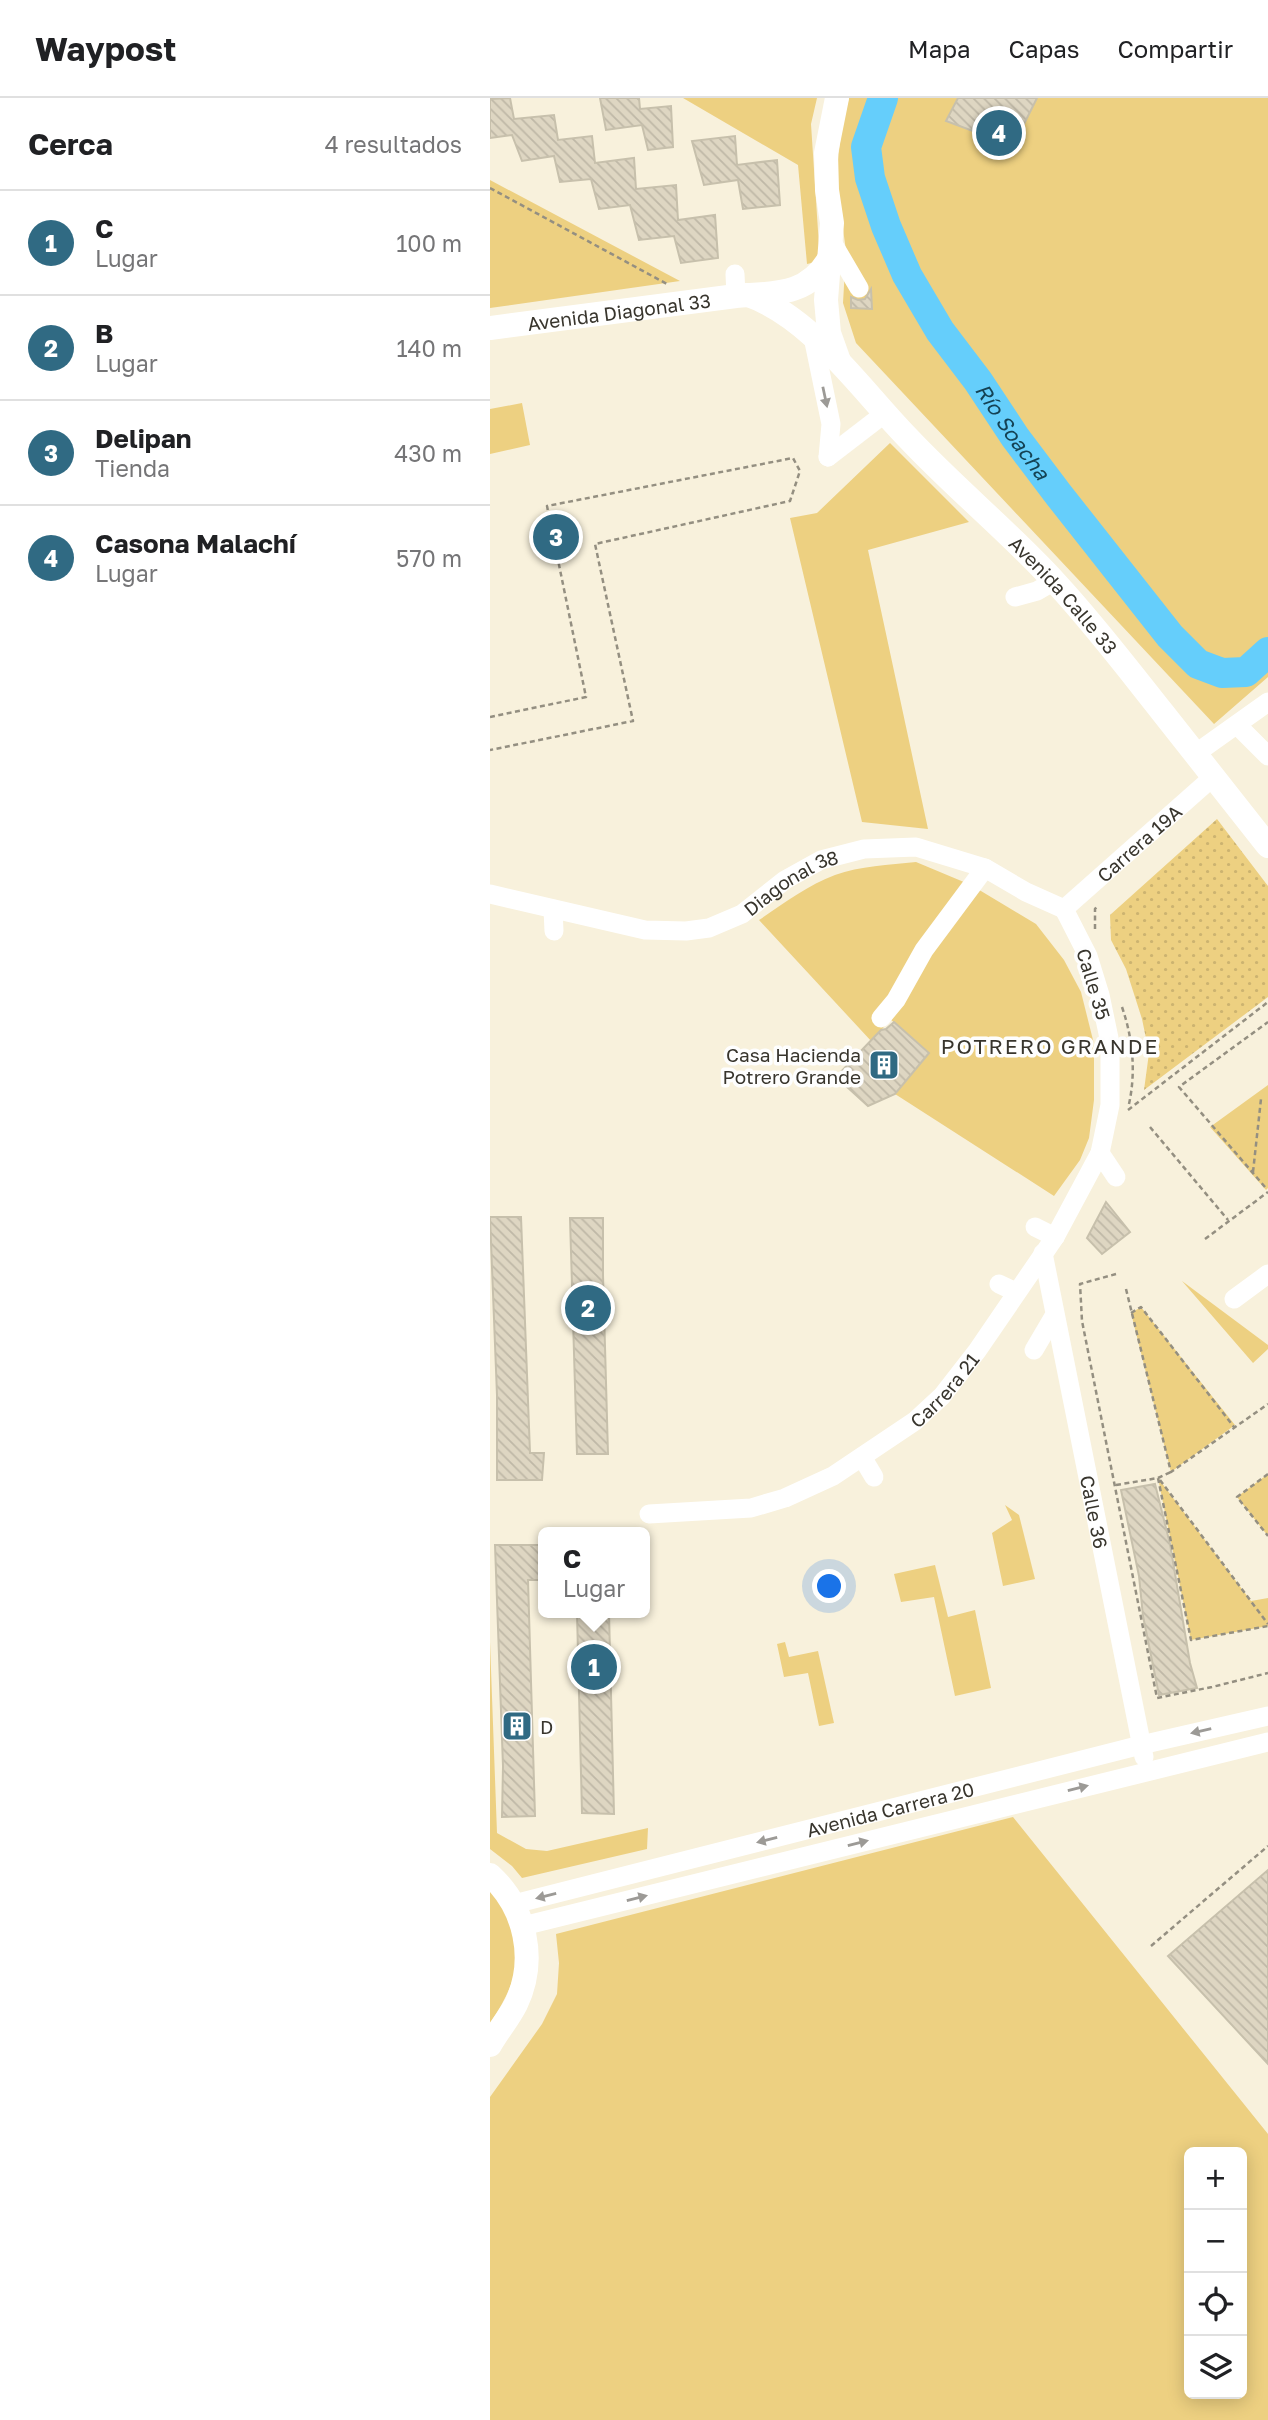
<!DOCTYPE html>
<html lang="es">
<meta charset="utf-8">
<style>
body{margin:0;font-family:"Golos Text",sans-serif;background:#f2f2f2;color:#202124}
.controls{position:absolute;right:21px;bottom:21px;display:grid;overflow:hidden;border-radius:10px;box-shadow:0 4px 18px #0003}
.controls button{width:63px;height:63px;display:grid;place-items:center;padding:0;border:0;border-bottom:2px solid #e0e0e0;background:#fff;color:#202124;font:35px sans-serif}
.you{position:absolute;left:340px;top:1489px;width:24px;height:24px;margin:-18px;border:5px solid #fff;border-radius:50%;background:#1a73e8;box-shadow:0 0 0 10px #1a73e833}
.badge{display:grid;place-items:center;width:46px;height:46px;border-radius:50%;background:#306a83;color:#fff;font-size:23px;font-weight:700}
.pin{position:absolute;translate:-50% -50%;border:4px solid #fff;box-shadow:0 2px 7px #0006}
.popup{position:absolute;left:48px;top:1429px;width:112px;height:91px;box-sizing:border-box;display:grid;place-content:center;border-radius:10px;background:#fff;filter:drop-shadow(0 2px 5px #0005);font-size:23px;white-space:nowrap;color:#757577}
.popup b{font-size:26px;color:#202124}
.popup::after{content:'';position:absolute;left:50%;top:100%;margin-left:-14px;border:14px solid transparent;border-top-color:#fff}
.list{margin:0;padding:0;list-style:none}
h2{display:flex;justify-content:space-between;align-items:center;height:91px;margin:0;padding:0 28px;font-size:30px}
h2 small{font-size:23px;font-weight:400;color:#757577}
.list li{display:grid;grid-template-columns:46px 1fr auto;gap:21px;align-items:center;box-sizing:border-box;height:105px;padding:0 28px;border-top:2px solid #e0e0e0}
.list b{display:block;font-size:26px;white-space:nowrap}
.list p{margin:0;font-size:23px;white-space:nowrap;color:#757577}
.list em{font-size:23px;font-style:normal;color:#757577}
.icon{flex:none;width:38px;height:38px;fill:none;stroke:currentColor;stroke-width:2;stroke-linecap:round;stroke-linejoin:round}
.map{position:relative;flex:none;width:778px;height:2322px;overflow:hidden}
header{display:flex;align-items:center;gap:42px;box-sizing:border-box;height:98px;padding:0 35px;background:#fff;border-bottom:2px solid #e0e0e0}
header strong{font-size:33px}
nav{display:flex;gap:38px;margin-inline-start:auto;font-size:24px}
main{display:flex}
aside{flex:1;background:#fff}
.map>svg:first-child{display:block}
.green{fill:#edd081;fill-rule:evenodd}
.park{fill:url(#park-dots)}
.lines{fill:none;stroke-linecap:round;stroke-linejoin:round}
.river{stroke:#65cefb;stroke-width:30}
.building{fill:url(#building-back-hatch);stroke:#c7c0ac;stroke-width:2}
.path{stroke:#948f81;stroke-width:2.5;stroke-dasharray:5 3.5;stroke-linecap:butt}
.minor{stroke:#fff;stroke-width:19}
.major{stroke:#fff;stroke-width:24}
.oneway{fill:#9c9a96}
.labels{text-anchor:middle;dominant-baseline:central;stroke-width:7;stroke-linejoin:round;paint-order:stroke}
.street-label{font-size:19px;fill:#38352d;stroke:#fefefe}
.poi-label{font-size:19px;fill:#38352d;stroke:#fefefe;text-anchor:end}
.water-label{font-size:21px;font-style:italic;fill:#144254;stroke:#fefefe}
.neighbourhood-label{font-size:21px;letter-spacing:2px;fill:#38352d;stroke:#fefefe}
</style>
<header>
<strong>Waypost</strong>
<nav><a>Mapa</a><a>Capas</a><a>Compartir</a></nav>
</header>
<main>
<aside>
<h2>Cerca<small>4 resultados</small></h2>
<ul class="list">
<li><span class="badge">1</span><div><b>C</b><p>Lugar</p></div><em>100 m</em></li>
<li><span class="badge">2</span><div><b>B</b><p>Lugar</p></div><em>140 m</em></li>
<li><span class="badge">3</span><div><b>Delipan</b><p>Tienda</p></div><em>430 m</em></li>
<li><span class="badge">4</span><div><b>Casona Malachí</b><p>Lugar</p></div><em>570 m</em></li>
</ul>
</aside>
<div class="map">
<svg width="778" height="2322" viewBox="0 0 778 2322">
<defs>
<pattern id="park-dots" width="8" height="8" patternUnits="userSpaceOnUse" patternTransform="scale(1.75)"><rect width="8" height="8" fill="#edd081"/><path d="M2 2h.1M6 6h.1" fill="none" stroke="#ccb370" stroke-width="1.8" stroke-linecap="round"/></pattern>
<pattern id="building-back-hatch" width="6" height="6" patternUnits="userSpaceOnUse" patternTransform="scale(1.75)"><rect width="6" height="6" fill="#ded6c2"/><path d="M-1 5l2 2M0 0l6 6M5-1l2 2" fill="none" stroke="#bfb8a7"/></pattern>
</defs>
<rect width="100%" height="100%" fill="#f8f1dc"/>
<path class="green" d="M193 0H327L321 26 330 163 317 166 308 67Z
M359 0H778V579L724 626 366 245 353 205 356 153 346 79 352 27Z
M0 82 190 183 0 210Z
M32 305 40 347 0 356V311Z
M400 345 479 424 378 452 438 731 372 724 300 420 327 415Z
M426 764 481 787 546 826 574 862 591 894 604 946V1002L599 1040 590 1062 564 1098 405 996 439 955 400 921 382 944 269 822C293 806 318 787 345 777 370 768 399 767 426 764Z
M778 987V1090L776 1092 720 1029Z
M692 1183 778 1247V1251L763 1265Z
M651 1209 745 1327 681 1374 641 1215Z
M778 1376V1438L747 1399Z
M668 1380 761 1503 778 1500V1528L701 1542Z
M515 1407 529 1417 545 1481 513 1488 502 1435 522 1422Z
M445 1467 458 1519 485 1512 501 1590 465 1598 444 1499 411 1504 404 1476Z
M0 1544 7 1735 36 1751 57 1753 158 1730 157 1751 32 1780 22 1768 0 1751Z
M295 1544 299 1559 328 1553 344 1625 329 1628 318 1575 294 1579 287 1546Z
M523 1719 778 2036V2322H0V1999L52 1926 67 1896 69 1865 66 1836ZM699 2054H752V2296H699Z
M0 1791C6 1800 15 1809 19 1819 36 1859 23 1892 0 1925Z"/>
<path class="park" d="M727 721 778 788V899L654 992 659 955 652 921 636 871 621 842 620 817Z"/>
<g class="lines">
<path class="river" id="s1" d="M393 0 376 49 380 80 396 128 417 177 450 233 488 283 525 339 568 396 680 538 708 566 732 575 756 574 778 554"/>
</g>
<path class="building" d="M20 0 24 21 64 17 68 42 102 38 105 65 144 60 146 91 186 87 188 122 225 117 228 160 191 165 184 138 149 142 140 107 109 111 101 81 70 84 64 58 32 63 22 37 0 40V1Z
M110 0H149L150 11 181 8 183 49 158 52 152 27 116 32Z
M468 0H547L523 48 456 23Z
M245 38 247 67 287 62 290 107 253 111 248 82 214 87 202 43Z
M381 191 382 211 361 210V199L368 202 375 201Z
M404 924 439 955 405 996 378 1008 346 979 391 932 396 931Z
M616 1104 640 1134 612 1156 597 1140Z
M0 1119H31L40 1355H54L52 1382H7V1297Z
M80 1120H113V1177L118 1356H87Z
M665 1386 680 1446 700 1565 707 1590 669 1597 653 1518 649 1478 631 1392Z
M5 1447H52L53 1482H38L45 1718 12 1719 13 1668Z
M87 1515H119L124 1716 92 1715Z
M778 1772V1966L678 1858Z"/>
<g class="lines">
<path class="path" d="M0 90 177 186
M0 619 96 599 57 408 303 360 310 373 300 403 105 446 143 623 0 652
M605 831V811L608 807
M632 909C643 941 646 974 639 1006
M638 1012 778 904
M660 1029 738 1122
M763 1074 771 1001
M775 1089 689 989 778 924
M715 1141 778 1094
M626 1176 590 1186 592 1223 667 1600 722 1589 778 1575
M636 1191 681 1374 778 1306
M641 1215 651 1209 744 1329
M778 1376 747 1399 778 1438
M668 1380 701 1542 778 1528
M670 1382 778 1526
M626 1387 668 1380 681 1374
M661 1848 778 1748"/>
<g class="minor">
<path d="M342 144 369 190"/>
<path d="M245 176 246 198"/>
<path d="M323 239 341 326 338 359"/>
<path d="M338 359 394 316"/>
<path d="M525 499 547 493 564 483"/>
<path d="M747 627 778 658"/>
<path d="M705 656 778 604"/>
<path id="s2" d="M0 796 155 832 196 833 219 830 252 816 295 782 331 762 374 751 426 749 495 770 536 794 574 811"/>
<path d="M63 811 64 833"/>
<path id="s3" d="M574 811 723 679"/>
<path d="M391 920 406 902 434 852 495 770"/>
<path d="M610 1055 626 1079"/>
<path d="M545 1129 565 1139"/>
<path id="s4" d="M553 1155 654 1659"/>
<path d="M509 1186 526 1194"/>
<path d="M744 1201 778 1176"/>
<path d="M544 1252 564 1218"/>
<path d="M372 1359 384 1379"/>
<path id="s5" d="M159 1416 261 1410 295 1400 343 1378 425 1323 452 1298 487 1253 565 1139 610 1055 620 1007V945L610 897 598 858 574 811"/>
<path id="s6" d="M24 1806 651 1647 778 1618"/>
<path d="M33 1828 778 1644"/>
</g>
<g class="major">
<path d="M347 0 336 55 337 92 342 125 336 202 339 235 349 263"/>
<path id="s7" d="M258 197C322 219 371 292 418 340 465 390 519 434 565 484 604 526 638 571 673 615 708 660 743 704 778 748"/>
<path id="s8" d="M0 230 246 198C285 195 317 198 339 161"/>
<path d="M0 1777C36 1810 47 1862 26 1906 19 1920 8 1933 0 1947"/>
</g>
</g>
<defs><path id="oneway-solid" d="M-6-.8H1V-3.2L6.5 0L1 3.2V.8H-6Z" transform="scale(1.75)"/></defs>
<g class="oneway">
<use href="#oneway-solid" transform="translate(335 299) rotate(78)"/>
<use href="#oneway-solid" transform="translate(711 1633) rotate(167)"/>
<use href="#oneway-solid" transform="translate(588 1690) rotate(-14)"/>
<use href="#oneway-solid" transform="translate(277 1742) rotate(166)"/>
<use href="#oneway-solid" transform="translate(368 1745) rotate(-14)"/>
<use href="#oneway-solid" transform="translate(56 1798) rotate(166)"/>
<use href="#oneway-solid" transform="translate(147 1800) rotate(-14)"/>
</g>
<defs>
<g id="building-square" transform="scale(1.575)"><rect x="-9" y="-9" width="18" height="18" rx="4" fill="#306a83" stroke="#fefefe"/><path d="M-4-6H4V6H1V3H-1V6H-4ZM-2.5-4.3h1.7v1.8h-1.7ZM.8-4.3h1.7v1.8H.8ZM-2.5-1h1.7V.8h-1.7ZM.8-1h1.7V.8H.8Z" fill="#fff"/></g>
</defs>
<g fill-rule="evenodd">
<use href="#building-square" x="394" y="967"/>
<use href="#building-square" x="27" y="1628"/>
</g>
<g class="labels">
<g class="street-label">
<text stroke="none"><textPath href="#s8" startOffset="130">Avenida Diagonal 33</textPath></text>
<text stroke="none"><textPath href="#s7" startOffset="438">Avenida Calle 33</textPath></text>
<text stroke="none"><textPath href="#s3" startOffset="100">Carrera 19A</textPath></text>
<text stroke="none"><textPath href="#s2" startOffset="318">Diagonal 38</textPath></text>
<text transform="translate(604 886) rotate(73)">Calle 35</text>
<text stroke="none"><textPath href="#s5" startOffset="332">Carrera 21</textPath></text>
<text stroke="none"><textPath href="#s4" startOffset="264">Calle 36</textPath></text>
<text stroke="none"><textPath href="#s6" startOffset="388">Avenida Carrera 20</textPath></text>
</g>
<g class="poi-label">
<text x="371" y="956">Casa Hacienda<tspan x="371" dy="22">Potrero Grande</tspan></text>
<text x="50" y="1628" text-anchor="start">D</text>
</g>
<g class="water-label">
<text stroke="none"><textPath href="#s1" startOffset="376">Río Soacha</textPath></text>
</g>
<g class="neighbourhood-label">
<text x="560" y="948">POTRERO GRANDE</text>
</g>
</g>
</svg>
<div class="controls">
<button>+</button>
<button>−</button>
<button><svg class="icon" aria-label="locate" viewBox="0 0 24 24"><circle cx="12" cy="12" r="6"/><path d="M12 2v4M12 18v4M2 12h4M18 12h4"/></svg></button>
<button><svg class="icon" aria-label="layers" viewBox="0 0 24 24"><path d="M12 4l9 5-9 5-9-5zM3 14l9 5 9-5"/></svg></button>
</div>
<div class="you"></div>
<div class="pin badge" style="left:104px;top:1569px">1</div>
<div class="popup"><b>C</b>Lugar</div>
<div class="pin badge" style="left:98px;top:1210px">2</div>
<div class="pin badge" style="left:66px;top:439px">3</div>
<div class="pin badge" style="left:509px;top:35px">4</div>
</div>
</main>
